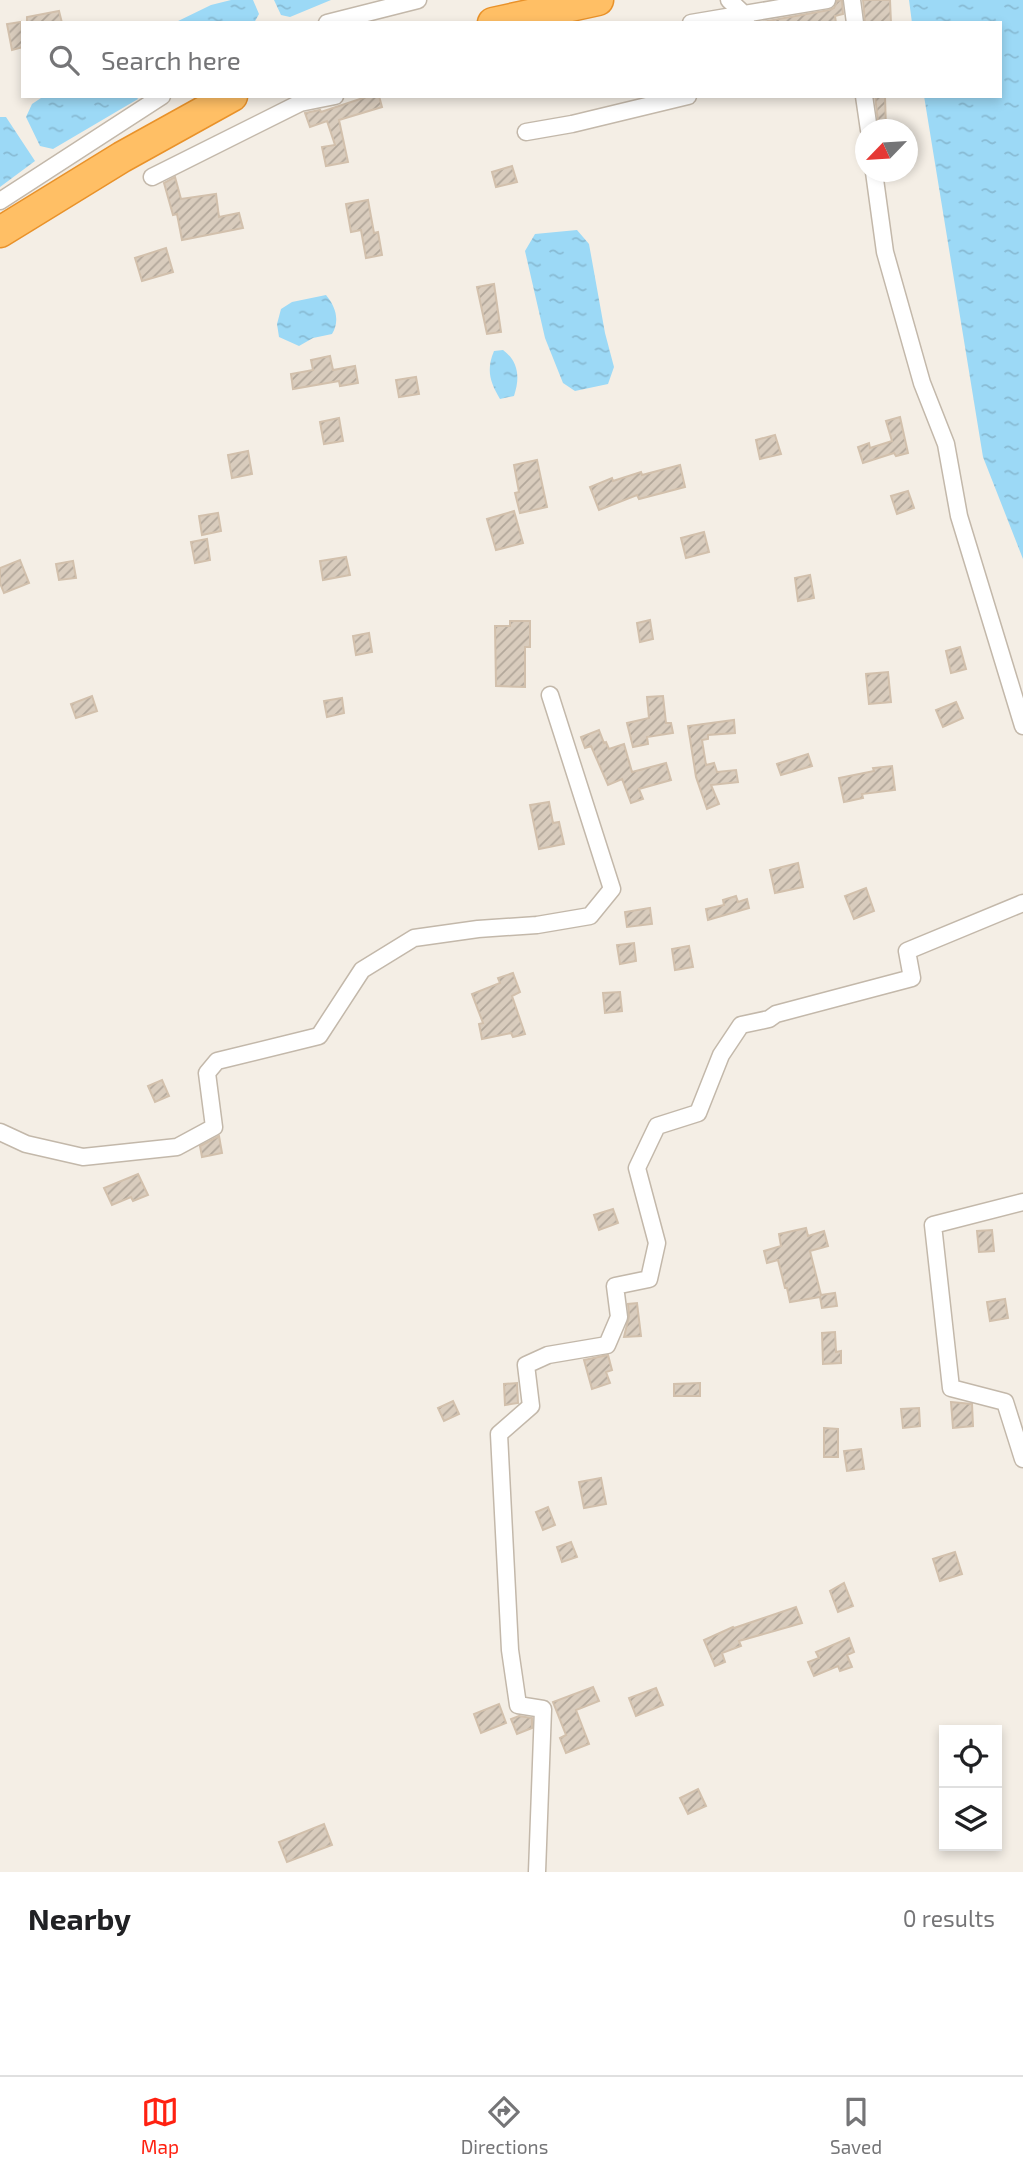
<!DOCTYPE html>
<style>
body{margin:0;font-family:"Exo 2",sans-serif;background:#f2f2f2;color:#202124}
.controls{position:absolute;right:21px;bottom:21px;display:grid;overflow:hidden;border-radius:0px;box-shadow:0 4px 10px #0003}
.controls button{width:63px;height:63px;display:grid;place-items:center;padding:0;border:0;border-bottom:2px solid #e0e0e0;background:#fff;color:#202124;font:35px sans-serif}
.compass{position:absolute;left:855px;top:119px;width:63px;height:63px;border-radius:50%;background:#fff;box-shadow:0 4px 10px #0003;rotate:245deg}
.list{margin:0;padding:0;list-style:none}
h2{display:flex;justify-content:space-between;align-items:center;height:91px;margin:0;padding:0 28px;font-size:30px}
h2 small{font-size:23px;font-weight:400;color:#757577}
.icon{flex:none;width:38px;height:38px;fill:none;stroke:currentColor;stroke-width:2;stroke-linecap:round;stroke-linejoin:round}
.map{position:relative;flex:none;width:1023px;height:1872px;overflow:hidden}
.search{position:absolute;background:#fff;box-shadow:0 4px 10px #0003;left:21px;right:21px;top:21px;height:77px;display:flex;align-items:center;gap:18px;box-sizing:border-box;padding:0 24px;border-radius:0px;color:#757577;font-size:26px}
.sheet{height:203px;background:#fff}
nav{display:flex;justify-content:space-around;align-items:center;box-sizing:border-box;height:98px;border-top:2px solid #e0e0e0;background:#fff;font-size:19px;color:#757577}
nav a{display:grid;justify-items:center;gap:4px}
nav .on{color:#ff2111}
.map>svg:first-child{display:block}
.water{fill:url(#water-ripples)}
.building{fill:url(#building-hatch);stroke:#d2c0ac;stroke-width:2}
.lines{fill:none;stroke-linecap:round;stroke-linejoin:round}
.street-casing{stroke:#c3b8aa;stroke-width:19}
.highway-casing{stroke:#e9922a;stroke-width:33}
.street{stroke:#fff;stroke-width:16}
.highway{stroke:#ffbf65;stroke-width:30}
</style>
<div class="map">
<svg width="1023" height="1872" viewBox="0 0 1023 1872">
<defs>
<pattern id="water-ripples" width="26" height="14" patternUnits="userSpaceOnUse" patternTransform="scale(1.75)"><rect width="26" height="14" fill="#9cd9f6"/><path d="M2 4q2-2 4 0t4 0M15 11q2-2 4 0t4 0" fill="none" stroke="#88bbd4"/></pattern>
<pattern id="building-hatch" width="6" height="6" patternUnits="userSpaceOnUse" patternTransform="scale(1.75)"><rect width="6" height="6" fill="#d9ccbd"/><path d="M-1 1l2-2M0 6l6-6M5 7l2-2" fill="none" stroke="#b2a79a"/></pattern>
</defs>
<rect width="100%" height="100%" fill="#f4eee5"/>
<path class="water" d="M231 0H253L259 14 254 23H174L211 5Z
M274 0H331L290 17 281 15Z
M909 0H1023V559L983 457 924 96H1000V23H912Z
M44 96H136L138 99 53 149 40 146 26 117 32 104Z
M0 117H6L35 161 0 187Z
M577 230 589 244 605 333 614 367 608 384 575 391 563 383 545 338 525 251 535 234Z
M326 295C336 307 340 321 332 334L313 338 299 346 279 337 277 324 281 309 292 302Z
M503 350C519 362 520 378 514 396L500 399C490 382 486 370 494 351Z"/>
<path class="building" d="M842 0 843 14 835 16 836 23H756L829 10 834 8 837 1Z
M863 0H890L891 23H865Z
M59 11 62 23H27V17Z
M21 22 23 47 12 50 7 24Z
M369 96H379L382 107 339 120 348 162 326 166 322 147 335 145 327 121 310 127 305 113 320 110 321 112Z
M875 96H885L886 130H879Z
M512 166 517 182 496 187 492 172Z
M175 177 181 199 216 194 219 217 239 213 243 228 182 240 177 214 173 215 164 183Z
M368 200 374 233 378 232 382 255 366 258 361 230 351 232 346 204Z
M166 248 173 272 142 281 135 258Z
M494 284 501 332 487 334 477 287Z
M330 356 333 370 355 366 358 383 340 386 339 381 293 389 291 374 313 370 311 360Z
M416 377 419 394 399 397 396 380Z
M900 417 908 453 896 456 894 453 863 463 858 447 869 443 870 448 892 441 886 421Z
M339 418 343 441 324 444 320 422Z
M775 435 781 454 760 459 756 440Z
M248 451 252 474 232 478 228 455Z
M537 460 547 507 520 513 515 493 519 492 514 465Z
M680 465 685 487 639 499 637 495 599 510 590 487 612 478 613 481 641 472 642 475Z
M908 491 914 508 897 514 891 496Z
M514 511 523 543 496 550 487 519Z
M218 513 221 531 202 535 199 516Z
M704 532 709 552 686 558 681 538Z
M207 539 210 560 195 563 191 542Z
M346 557 350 575 323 580 320 561Z
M20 560 29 583 4 593 0 583V568Z
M73 561 76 578 59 580 56 564Z
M810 575 814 598 798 601 795 578Z
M650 620 653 639 640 642 637 623Z
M510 621H530V647H525V687L496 686 495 626H510Z
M369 633 372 652 356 655 353 636Z
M960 647 966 669 951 673 946 651Z
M888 672 891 702 869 704 866 674Z
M92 696 97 711 76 718 71 704Z
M663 696 666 723H671L673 733 647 737 648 744 633 747 627 723 649 718 647 697Z
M342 698 344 713 327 717 324 701Z
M956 702 963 718 943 727 936 710Z
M734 720 735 733 708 735V739L702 740 706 765 714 763 717 772 736 770 738 782 711 785 719 804 707 809 696 777 688 726Z
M599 730 604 743 606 742 609 749 624 744 632 772 666 763 671 780 639 789 643 799 631 803 622 779 608 785 591 746 585 748 581 737Z
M808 754 812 766 781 775 777 764Z
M892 766 895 790 862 794 863 798 844 802 839 778 874 771 873 768Z
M549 802 553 823 559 822 564 844 539 849 530 805Z
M798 863 803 887 775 893 770 870Z
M866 888 874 911 854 919 845 896Z
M736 896 738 902 747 899 749 908 708 920 706 909 724 905 723 900Z
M650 908 652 924 627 927 625 912Z
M634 943 636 961 620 964 617 945Z
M689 946 693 967 675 970 672 949Z
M513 973 520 992 512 996 525 1034 513 1037 511 1033 482 1039 479 1024 483 1023 472 994 500 983 498 978Z
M620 992 622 1011 605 1013 603 993Z
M162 1080 169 1096 155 1102 148 1086Z
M219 1136 222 1153 202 1157 200 1146Z
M138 1174 148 1195 133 1201 131 1197 112 1205 104 1188Z
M613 1209 618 1223 599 1230 594 1215Z
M806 1228 808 1236 824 1231 828 1246 810 1251 821 1295 835 1293 837 1306 822 1308 820 1297 790 1302 787 1288H785L778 1260 767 1263 764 1251 781 1246 779 1234Z
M992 1230 994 1251 979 1252 977 1231Z
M1005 1299 1008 1318 990 1321 987 1302Z
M637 1303 641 1336 624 1337 629 1316 628 1304Z
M835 1332 836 1352 841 1351V1363L823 1364 822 1333Z
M608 1355 612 1370 606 1372 610 1383 592 1389 584 1360Z
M517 1383 518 1403 505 1405 504 1384Z
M700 1383V1396H674V1384Z
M453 1401 459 1414 444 1421 438 1408Z
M951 1402 972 1404 973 1426 953 1428Z
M919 1408 920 1426 903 1428 901 1409Z
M824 1428 838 1429V1457H824Z
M861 1449 864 1469 847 1471 844 1451Z
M601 1478 606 1504 584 1508 579 1482Z
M548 1507 555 1525 543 1530 536 1512Z
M571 1542 577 1557 562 1562 557 1547Z
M955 1552 962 1574 940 1581 933 1559Z
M844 1583 853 1606 838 1612 830 1591Z
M796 1607 802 1623 739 1641 741 1646 722 1653 725 1662 715 1666 704 1640 733 1627 734 1628Z
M849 1638 854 1652 847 1655 852 1667 840 1671 838 1666 814 1676 808 1662 819 1658 816 1652Z
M593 1687 599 1701 576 1710 589 1744 566 1753 560 1738 566 1735 553 1702Z
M656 1688 663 1705 636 1716 629 1698Z
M499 1704 506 1723 481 1733 474 1714Z
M519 1716 532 1718V1728L517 1734 511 1719Z
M698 1789 706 1806 688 1814 680 1798Z
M324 1824 332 1845 287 1862 279 1842Z"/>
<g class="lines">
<g class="street-casing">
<path id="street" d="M729 0 745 15 746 20
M852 0 855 23
M327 23 418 0
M691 23 827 0
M864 96 869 130
M526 132 572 124 688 96
M874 172 885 252 922 383 946 444 959 516 1023 726
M152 177 300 103 335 96
M0 201 162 96
M0 1132 26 1144 83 1157 177 1147 214 1127 207 1073 217 1061 319 1036 362 970 414 938 478 929 537 925 590 916 612 889 550 695
M1023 1202 933 1225 951 1388 1005 1402 1023 1459
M537 1872 543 1709 518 1705 510 1650 499 1434 531 1406 526 1365 548 1355 607 1345 619 1317 615 1286 649 1279 657 1243 637 1168 657 1126 698 1113 721 1055 741 1025 769 1019 776 1014 912 978 907 951 1023 903"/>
</g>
<g class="highway-casing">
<path id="highway" d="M493 23 598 0
M0 232 122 157 232 96"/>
</g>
<use href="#street" class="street"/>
<use href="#highway" class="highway"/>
</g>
</svg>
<div class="controls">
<button><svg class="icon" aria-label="locate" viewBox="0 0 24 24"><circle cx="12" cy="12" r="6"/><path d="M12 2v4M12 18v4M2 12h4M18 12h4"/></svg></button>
<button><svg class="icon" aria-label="layers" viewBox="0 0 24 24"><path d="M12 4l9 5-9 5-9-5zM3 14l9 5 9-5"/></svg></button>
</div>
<svg class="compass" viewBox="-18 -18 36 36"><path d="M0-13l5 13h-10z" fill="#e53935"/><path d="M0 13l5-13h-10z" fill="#757577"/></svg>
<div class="search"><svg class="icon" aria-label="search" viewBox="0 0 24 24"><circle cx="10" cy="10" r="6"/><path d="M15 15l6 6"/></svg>Search here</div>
</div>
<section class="sheet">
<h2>Nearby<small>0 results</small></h2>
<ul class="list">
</ul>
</section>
<nav>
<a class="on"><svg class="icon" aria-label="map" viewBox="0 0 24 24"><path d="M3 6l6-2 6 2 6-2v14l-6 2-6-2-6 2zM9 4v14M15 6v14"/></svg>Map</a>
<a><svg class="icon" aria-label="directions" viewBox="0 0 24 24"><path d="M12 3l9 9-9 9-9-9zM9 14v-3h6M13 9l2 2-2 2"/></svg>Directions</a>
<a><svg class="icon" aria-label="saved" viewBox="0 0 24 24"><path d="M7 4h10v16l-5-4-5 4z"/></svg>Saved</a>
</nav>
